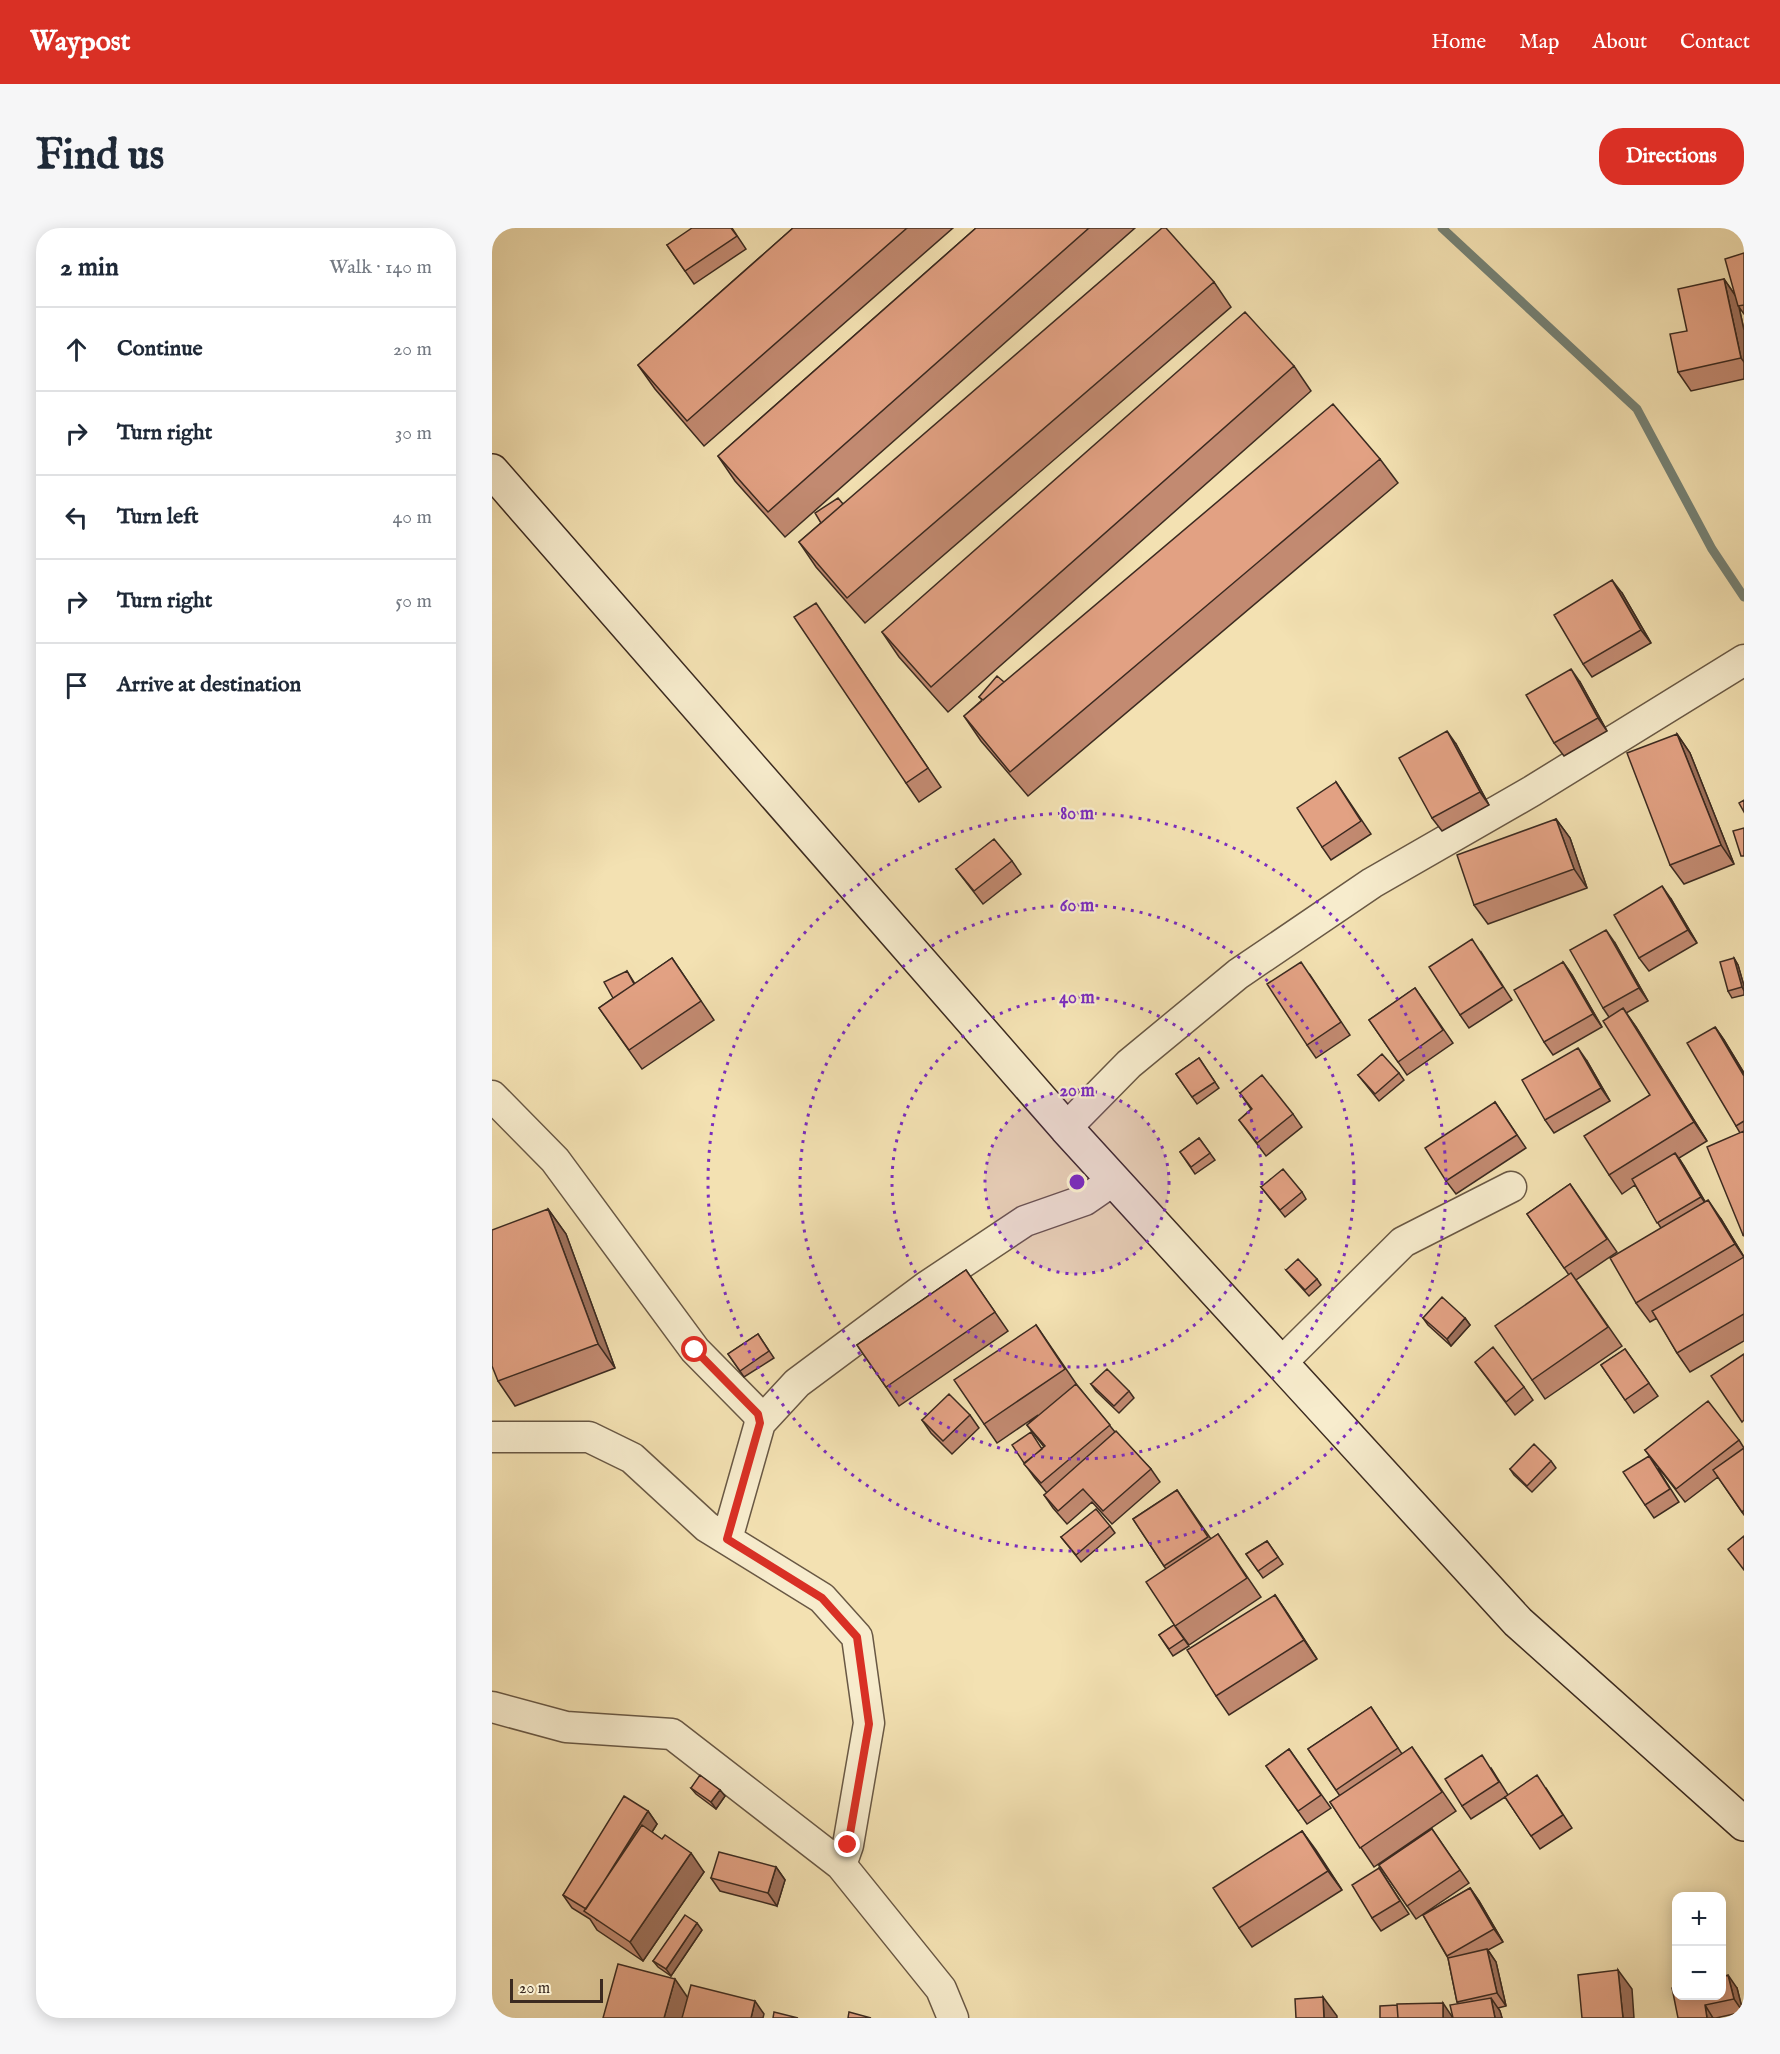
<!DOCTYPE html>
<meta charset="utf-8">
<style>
body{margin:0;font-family:"IM FELL English",serif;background:#f6f6f7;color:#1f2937}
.controls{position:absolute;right:18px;bottom:18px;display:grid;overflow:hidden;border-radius:12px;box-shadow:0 3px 15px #0003}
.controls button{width:54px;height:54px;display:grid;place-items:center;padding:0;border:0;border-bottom:2px solid #e0e1e3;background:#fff;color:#1f2937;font:30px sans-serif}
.scale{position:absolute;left:18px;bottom:15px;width:93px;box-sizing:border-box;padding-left:6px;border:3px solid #3b2a20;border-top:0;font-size:16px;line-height:21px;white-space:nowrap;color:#3b2a20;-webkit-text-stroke:4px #f7eccd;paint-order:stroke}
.stop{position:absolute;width:18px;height:18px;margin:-14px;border:4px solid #d93025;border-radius:50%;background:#fff}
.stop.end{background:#d93025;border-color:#fff;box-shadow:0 2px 6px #0008}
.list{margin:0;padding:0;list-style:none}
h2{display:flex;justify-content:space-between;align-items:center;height:78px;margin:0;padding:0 24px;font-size:26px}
h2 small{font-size:20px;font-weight:400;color:#747a83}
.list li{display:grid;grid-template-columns:39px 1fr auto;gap:18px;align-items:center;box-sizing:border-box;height:84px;padding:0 24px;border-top:2px solid #e0e1e3}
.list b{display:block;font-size:22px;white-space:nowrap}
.list em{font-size:20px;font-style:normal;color:#747a83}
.icon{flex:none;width:33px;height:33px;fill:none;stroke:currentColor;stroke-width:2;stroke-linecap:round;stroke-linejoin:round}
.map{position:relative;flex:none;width:1252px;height:1790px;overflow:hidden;border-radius:24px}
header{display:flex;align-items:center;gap:36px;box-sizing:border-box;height:84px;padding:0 30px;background:#d93025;color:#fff}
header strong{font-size:28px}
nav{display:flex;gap:33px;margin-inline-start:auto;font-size:21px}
.intro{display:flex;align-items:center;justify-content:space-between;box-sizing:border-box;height:144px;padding:0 36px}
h1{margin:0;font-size:42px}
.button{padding:15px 27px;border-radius:24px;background:#d93025;color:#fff;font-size:21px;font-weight:700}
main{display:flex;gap:36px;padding:0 36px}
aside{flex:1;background:#fff;border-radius:24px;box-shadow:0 3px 15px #0003}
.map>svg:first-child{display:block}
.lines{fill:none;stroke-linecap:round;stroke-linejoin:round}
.stream{stroke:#758276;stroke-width:9}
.street-casing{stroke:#695844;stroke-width:33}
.secondary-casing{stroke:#3b2a20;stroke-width:36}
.street{stroke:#f7eccd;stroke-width:30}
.secondary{stroke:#f7eccd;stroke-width:33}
.wall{fill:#c28a71;stroke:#3b2a20;stroke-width:1.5}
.shaded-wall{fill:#9e715c;stroke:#3b2a20;stroke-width:1.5}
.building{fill:#e2a183;stroke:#3b2a20;stroke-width:1.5}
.route{stroke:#d93025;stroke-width:8}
.ring{fill:none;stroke:#7b2cbf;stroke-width:3;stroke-dasharray:3 6}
.centre{fill:#7b2cbf;stroke:#f7eccd;stroke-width:3}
.ring-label{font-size:18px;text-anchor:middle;font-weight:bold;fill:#7b2cbf;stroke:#f7eccd;stroke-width:4.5;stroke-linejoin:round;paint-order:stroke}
</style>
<header>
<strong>Waypost</strong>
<nav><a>Home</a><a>Map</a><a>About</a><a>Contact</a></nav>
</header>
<div class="intro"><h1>Find us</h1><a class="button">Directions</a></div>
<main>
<aside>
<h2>2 min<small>Walk · 140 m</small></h2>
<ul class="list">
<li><svg class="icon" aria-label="ahead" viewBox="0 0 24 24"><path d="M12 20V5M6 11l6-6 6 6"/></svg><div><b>Continue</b></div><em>20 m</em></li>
<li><svg class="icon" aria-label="right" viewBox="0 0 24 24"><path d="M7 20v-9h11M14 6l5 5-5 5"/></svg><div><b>Turn right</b></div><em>30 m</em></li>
<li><svg class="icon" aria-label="left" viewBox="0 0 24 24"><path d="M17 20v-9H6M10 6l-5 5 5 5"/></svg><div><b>Turn left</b></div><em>40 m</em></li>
<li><svg class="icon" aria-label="right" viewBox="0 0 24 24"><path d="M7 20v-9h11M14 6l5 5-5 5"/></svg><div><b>Turn right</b></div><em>50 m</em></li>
<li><svg class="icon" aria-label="arrive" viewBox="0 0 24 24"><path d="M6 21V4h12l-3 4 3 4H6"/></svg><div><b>Arrive at destination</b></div></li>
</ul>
</aside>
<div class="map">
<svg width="1252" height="1790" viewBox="0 0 1252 1790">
<rect width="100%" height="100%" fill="#f3e1b2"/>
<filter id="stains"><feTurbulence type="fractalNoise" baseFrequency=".00333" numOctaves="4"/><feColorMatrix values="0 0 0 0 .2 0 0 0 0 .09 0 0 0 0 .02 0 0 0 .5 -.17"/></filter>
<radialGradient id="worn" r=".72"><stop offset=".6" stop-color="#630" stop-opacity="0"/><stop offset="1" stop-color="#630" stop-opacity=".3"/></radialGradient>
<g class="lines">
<path class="stream" d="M950 0 1145 181 1220 321 1252 369"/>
<g class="street-casing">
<path id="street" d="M0 868 63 932 203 1122 266 1186 268 1195
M574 900 637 836 746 746 880 655 1040 563 1252 432
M789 1135 911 1014 1019 959
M0 1209H97L140 1230 215 1299 330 1370 365 1409 377 1495 356 1617 349 1637
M235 1311 268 1195 305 1155 434 1059 533 993 593 972 622 952
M0 1479 74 1499 180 1506 349 1637 449 1761 461 1790"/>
</g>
<g class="secondary-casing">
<path id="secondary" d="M0 243 574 900 1026 1394 1252 1596"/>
</g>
<use href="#street" class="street"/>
<use href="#secondary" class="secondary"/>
</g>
<path class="wall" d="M240 0 254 21 202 56 175 17Z
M301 0H461L212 218 163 161 146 137Z
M484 0H643L293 309 243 253 226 228Z
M1252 25V86L1247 79 1252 102V151L1199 163 1186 144 1195 103 1232 51 1243 67Z
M722 54 739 79 373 395 324 339 307 314 351 276Z
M802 138 819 163 456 484 407 429 390 404Z
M888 231 906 255 536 568 489 513 472 488 490 472 487 469Z
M1130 365 1159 415 1100 449 1091 436Z
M337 394 449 559 427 574 414 555Z
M1088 454 1115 503 1072 528 1062 515Z
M1185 506 1198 525 1242 636 1192 656 1178 637Z
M964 516 997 577 950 603 940 590Z
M844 554 879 606 839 632 830 619Z
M1064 591 1078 610 1095 660 996 696 982 677Z
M520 633 529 646 491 676 464 641Z
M1179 671 1205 715 1157 743 1147 730Z
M1123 715 1156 773 1134 785 1144 799 1215 913 1187 930 1213 974 1229 991 1252 1029V1113L1198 1144 1185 1125 1165 1090 1158 1094 1144 1075 1169 1000 1143 957 1130 966 1117 947 1158 867 1117 789 1111 780Z
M989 724 1020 772 977 800 968 787Z
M180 730 222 792 150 841 107 780 121 770 135 743 143 756Z
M1242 730 1246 737 1252 758V767L1240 770 1236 763Z
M1071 734 1080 747 1110 799 1061 827 1052 814Z
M818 747 858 807 824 830 815 817Z
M923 760 961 815 915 847 877 792Z
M1223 799 1232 812 1252 845V1008L1251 1007 1248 905 1244 898Z
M707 830 727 860 705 876 684 846Z
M1095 833 1118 873 1062 905 1053 892Z
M907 845 912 852 887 873 866 847Z
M748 865 801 886 810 899 774 928 747 892 759 881Z
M1003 874 1034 920 964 966 954 953Z
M707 910 723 932 703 946 688 924Z
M1078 956 1125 1024 1084 1052 1130 1118 1053 1171 1040 1152 1077 1047 1035 986Z
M769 959 810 964 814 971 793 989Z
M56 981 74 1006 123 1140 23 1178 6 1153Z
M474 1042 516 1103 407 1178 365 1117Z
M794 1042 825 1051 829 1057 817 1068 799 1048Z
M931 1090H973L978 1097 959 1118 936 1097Z
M544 1097 585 1157 623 1204 659 1241 668 1254 620 1296 600 1274 575 1296 561 1280 552 1267 555 1265 542 1249 532 1235 552 1219 535 1197 546 1187 505 1215 492 1196Z
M266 1106 282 1130 252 1149 236 1126Z
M1133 1121 1166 1168 1142 1185 1109 1137Z
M983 1134 1032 1159 1041 1172 1023 1187Z
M599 1156 637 1163 642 1170 627 1185 604 1163Z
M478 1187 487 1200 460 1226 439 1205 430 1192Z
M1247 1212 1252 1220V1287L1226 1249 1193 1274 1153 1222Z
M1059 1233 1064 1240 1040 1264 1022 1247 1018 1241Z
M1166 1241 1187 1274 1162 1290 1153 1277Z
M685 1262 719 1311 726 1306 769 1369 697 1417 683 1398 674 1341 641 1291Z
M618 1298 623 1305 589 1334 569 1309Z
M775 1313 791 1336 771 1350 754 1326Z
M783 1367 825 1431 737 1487 724 1468Z
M682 1397 697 1418 681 1428 667 1407Z
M879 1479 910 1526 920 1519 964 1583 882 1639 838 1574 848 1568 816 1521Z
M797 1521 839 1580 815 1596 774 1538Z
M999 1540 1016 1567 1054 1560 1080 1600 1048 1621 1013 1569 979 1591 970 1578Z
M199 1560 228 1562 233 1568 224 1581 204 1566Z
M156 1583 165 1596 160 1604 212 1644 151 1733 105 1702 98 1691 80 1680 71 1667Z
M940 1601 977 1655 924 1691 887 1637Z
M810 1603 850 1662 760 1719 747 1700Z
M284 1639 293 1652 285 1678 228 1663 219 1650Z
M887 1640 917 1686 889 1703 880 1690Z
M978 1660 987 1673 1011 1714 996 1722 1004 1734 1014 1778 1006 1780 1008 1783 1010 1790H888L960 1788 967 1776 965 1774 956 1730 931 1687Z
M210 1702 179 1748 166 1739 161 1733Z
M1245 1760 1251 1784 1224 1790H1186Z"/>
<path class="shaded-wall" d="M1232 51 1245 70 1252 102V134L1249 130Z
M1120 352 1130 365 1159 415 1149 402Z
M1079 441 1088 454 1115 503 1106 490Z
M955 503 964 516 997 577 988 564Z
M1185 506 1198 525 1242 636 1229 617Z
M1064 591 1078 610 1095 660 1082 641Z
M1170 658 1179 671 1205 715 1196 702Z
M1114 702 1123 715 1156 773 1147 760Z
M1242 730 1246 737 1252 758V763L1250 759Z
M1071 734 1080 747 1110 799 1101 786Z
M1131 780 1144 799 1215 913 1202 894Z
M1223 799 1232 812 1252 845V848Z
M1086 820 1095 833 1118 873 1109 860Z
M1183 925 1192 938 1218 982 1209 969Z
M1216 972 1229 991 1252 1029 1243 1016Z
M56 981 74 1006 123 1140 106 1116Z
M973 1090 978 1097 959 1118 955 1111Z
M783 1367 796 1386 825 1431 812 1412Z
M228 1562 233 1568 224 1581 219 1574Z
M156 1583 165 1596 105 1692 95 1682Z
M810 1603 824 1622 850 1662 836 1643Z
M199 1625 212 1644 151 1733 138 1714Z
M284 1639 293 1652 285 1678 276 1665Z
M978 1660 987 1673 1011 1714 1002 1701Z
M205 1695 210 1702 179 1748 174 1741Z
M995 1721 1004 1734 1014 1778 1005 1765Z
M1126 1742 1140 1761 1142 1790H1131Z
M1236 1747 1245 1760 1251 1784 1242 1771Z
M183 1751 196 1770 191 1790H172Z
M831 1769 845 1788V1790H832Z
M999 1770 1008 1783 1010 1790H1003Z
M263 1773 272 1786 271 1790H259Z
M951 1775 961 1790H951Z
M1213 1777 1221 1790H1215Z"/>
<path class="building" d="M200 0H239L245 8 193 43 175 17Z
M301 0H415L195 193 146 137Z
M484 0H597L276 284 226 228Z
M670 0H674L722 54 355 370 307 314Z
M1252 25V77L1246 78 1233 31Z
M1232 51 1249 130 1186 144 1178 106 1195 103 1186 61Z
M753 84 802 138 439 459 390 404Z
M841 176 888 231 518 544 472 488Z
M346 270 351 276 329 295 323 285Z
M1120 352 1149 402 1091 436 1062 387Z
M324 375 436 540 414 555 302 389Z
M1079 441 1106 490 1062 515 1034 467Z
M505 448 512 454 491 472 487 469Z
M955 503 988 564 940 590 907 530Z
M1185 506 1229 617 1178 637 1135 525Z
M844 554 869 593 830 619 805 580Z
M1252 572V584L1247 575Z
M1064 591 1082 641 982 677 965 627Z
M1252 600V628H1249L1241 603Z
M502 611 520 633 482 663 464 641Z
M1170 658 1196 702 1147 730 1122 687Z
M1114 702 1147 760 1111 780 1078 722Z
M980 711 1011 759 968 787 937 739Z
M180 730 209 773 137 822 107 780Z
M1242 730 1250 759 1236 763 1228 734Z
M809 734 849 794 815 817 775 756Z
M1071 734 1101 786 1052 814 1022 762Z
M135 743 142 756 121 770 112 754Z
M923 760 951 802 906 834 877 792Z
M1131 780 1202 894 1117 947 1092 908 1158 867 1111 793Z
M1223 799 1252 848V893L1244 898 1195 815Z
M1086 820 1109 860 1053 892 1030 852Z
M890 826 907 845 883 866 866 847Z
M707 830 723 854 700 869 684 846Z
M770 847 801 886 765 915 747 892 760 881 748 865Z
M1003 874 1025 907 954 953 933 920Z
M1252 903V1006L1251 1007 1215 919Z
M707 910 718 925 699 939 688 924Z
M1183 925 1209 969 1165 995 1140 951Z
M791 941 810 964 788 982 769 959Z
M1078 956 1115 1011 1072 1040 1035 986Z
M1216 972 1243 1016 1144 1075 1118 1030Z
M56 981 106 1116 6 1153 0 1138V1002Z
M1252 1029V1086L1185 1125 1160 1083Z
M806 1031 825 1051 813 1062 794 1042Z
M474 1042 503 1084 394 1159 365 1117Z
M1079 1045 1116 1099 1040 1152 1003 1098Z
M950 1069 973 1090 955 1111 931 1090Z
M544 1097 573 1141 492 1196 462 1152Z
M266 1106 277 1123 248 1143 236 1126Z
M1001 1119 1032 1159 1014 1174 983 1134Z
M1133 1121 1157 1155 1133 1172 1109 1137Z
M1252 1126V1192L1250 1194 1219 1148Z
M615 1141 637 1163 622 1178 599 1156Z
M584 1156 618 1197 549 1255 532 1236 553 1218 535 1197Z
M457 1166 478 1187 451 1213 430 1192Z
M1216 1173 1247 1212 1184 1261 1153 1222Z
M624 1203 659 1241 611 1283 591 1261 566 1283 552 1267Z
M539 1204 550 1221 532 1235 520 1217Z
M1042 1216 1059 1233 1035 1258 1018 1241Z
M1252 1220V1282L1250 1284 1221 1242Z
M1157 1228 1178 1261 1153 1277 1131 1244Z
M685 1262 716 1309 672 1338 641 1291Z
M604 1281 618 1298 584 1327 569 1309Z
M726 1306 755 1350 683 1398 654 1354Z
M1252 1308V1342L1236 1321Z
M775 1313 786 1329 766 1343 754 1326Z
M783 1367 812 1412 724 1468 695 1422Z
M682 1397 692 1411 677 1421 667 1407Z
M879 1479 906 1520 844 1562 816 1521Z
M920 1519 950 1564 868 1620 838 1574Z
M797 1521 829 1567 806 1583 774 1538Z
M990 1527 1007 1554 970 1578 953 1551Z
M208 1547 228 1562 219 1574 199 1560Z
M1045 1547 1071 1587 1039 1608 1013 1569Z
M132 1568 156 1583 111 1655 94 1681 71 1667Z
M150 1597 170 1611 173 1607 199 1625 138 1714 92 1683Z
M940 1601 968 1642 915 1678 887 1637Z
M810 1603 836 1643 747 1700 721 1660Z
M227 1624 284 1639 276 1665 219 1650Z
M887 1640 908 1673 880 1690 860 1657Z
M978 1660 1002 1701 955 1728 931 1687Z
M193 1687 205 1695 174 1741 161 1733Z
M995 1721 1005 1765 965 1774 956 1730Z
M126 1736 183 1751 172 1790H111Z
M1126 1742 1131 1790H1090L1086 1747Z
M1236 1747 1242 1771 1213 1777 1215 1790H1186L1180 1760 1185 1759V1767H1230V1749Z
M199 1757 263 1773 259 1790H190Z
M831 1769 832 1790H804L803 1771Z
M999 1770 1003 1790H961L958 1777Z
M951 1775V1790H906L905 1776Z
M905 1777 906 1790H888V1778Z
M282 1784 306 1790H281Z
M357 1784 379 1790H356Z"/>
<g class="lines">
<path class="route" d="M203 1122 266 1186 268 1195 235 1311 330 1370 365 1409 377 1496 356 1617"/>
</g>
<circle cx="585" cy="954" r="92" fill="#7b2cbf" fill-opacity=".12"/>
<g class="ring">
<circle cx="585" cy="954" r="92"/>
<circle cx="585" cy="954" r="185"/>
<circle cx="585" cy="954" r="277"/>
<circle cx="585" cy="954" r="369"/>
</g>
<circle cx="585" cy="954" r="9" class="centre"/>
<g class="ring-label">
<text x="585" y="591">80 m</text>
<text x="585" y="683">60 m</text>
<text x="585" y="775">40 m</text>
<text x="585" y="868">20 m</text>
</g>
<rect width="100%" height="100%" filter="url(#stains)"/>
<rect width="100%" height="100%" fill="url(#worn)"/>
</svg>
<div class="controls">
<button>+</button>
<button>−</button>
</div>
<div class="scale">20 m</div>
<div class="stop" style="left:203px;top:1122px"></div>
<div class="stop end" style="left:356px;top:1617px"></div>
</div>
</main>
